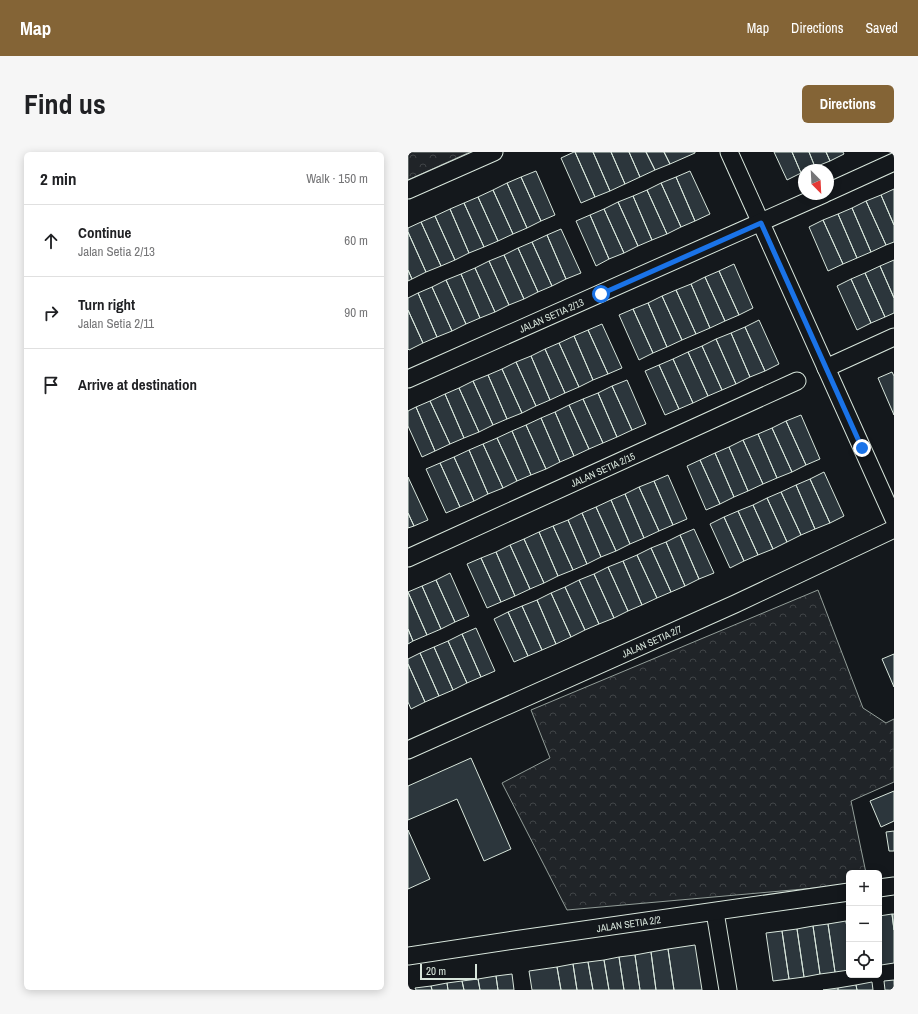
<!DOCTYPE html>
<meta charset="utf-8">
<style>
body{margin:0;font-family:"Archivo Narrow",sans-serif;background:#f6f6f6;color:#202124}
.controls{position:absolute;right:12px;bottom:12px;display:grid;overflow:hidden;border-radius:6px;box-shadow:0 2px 10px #0003}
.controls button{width:36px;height:36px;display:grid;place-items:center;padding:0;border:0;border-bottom:1px solid #e0e0e0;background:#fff;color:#202124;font:20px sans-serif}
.compass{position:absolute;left:390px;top:12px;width:36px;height:36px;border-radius:50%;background:#fff;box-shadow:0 2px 10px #0003;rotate:156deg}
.scale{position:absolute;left:12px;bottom:10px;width:57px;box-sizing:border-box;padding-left:4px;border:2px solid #d8e6dc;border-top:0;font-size:11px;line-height:14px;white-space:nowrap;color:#d8e6dc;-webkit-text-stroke:3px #14181c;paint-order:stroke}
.stop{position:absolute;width:12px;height:12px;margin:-9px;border:3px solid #1a73e8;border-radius:50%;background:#fff}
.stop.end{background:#1a73e8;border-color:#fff;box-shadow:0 1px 4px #0008}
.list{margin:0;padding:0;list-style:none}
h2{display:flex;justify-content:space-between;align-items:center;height:52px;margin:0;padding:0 16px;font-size:17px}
h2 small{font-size:13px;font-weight:400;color:#757577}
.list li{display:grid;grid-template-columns:26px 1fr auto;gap:12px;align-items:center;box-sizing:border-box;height:72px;padding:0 16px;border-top:1px solid #e0e0e0}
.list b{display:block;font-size:15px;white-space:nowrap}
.list p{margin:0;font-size:13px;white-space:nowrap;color:#757577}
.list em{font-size:13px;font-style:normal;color:#757577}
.icon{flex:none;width:22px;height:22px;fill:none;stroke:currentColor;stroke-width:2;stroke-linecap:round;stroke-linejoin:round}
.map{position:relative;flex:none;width:486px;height:838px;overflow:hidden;border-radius:6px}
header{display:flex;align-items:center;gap:24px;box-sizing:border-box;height:56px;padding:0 20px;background:#846436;color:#fff}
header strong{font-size:19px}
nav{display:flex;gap:22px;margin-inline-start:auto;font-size:14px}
.intro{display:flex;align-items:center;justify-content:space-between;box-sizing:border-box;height:96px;padding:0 24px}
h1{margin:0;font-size:28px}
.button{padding:10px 18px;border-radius:6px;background:#846436;color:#fff;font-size:14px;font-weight:700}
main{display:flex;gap:24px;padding:0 24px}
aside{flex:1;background:#fff;border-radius:6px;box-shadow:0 2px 10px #0003}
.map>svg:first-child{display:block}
.forest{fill:url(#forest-crowns);stroke:#939e99}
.building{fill:#2c363c;stroke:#d8e6dc}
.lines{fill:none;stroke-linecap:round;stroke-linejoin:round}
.minor-casing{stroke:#d8e6dc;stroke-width:19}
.minor{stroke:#14181c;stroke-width:17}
.route{stroke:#1a73e8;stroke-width:5}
.labels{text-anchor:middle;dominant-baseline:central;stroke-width:3;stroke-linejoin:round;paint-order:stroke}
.street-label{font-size:10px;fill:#d8e6dc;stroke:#14181c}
</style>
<header>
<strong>Map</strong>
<nav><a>Map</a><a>Directions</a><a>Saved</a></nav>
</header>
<div class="intro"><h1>Find us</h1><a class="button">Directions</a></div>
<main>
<aside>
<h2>2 min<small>Walk · 150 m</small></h2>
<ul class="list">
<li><svg class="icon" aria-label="ahead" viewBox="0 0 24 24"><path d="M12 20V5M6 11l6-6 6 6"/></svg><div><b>Continue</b><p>Jalan Setia 2/13</p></div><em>60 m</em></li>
<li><svg class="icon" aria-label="right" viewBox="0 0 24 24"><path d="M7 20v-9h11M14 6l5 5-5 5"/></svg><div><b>Turn right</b><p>Jalan Setia 2/11</p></div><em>90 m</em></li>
<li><svg class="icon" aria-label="arrive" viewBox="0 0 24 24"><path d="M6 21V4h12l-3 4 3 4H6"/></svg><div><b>Arrive at destination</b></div></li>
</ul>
</aside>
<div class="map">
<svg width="486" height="838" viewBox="0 0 486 838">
<defs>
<pattern id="forest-crowns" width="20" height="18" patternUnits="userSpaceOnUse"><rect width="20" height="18" fill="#202428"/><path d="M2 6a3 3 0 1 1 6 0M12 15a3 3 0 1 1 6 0" fill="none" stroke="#404447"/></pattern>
</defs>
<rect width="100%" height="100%" fill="#14181c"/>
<path class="forest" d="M0 0H62L0 28Z
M410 438 455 556 478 571 486 567V630L443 649 458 721H441V733L159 758 94 631 142 606 123 558Z"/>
<path class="building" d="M166 0H167L187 45 173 51 153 6Z
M167 0H185L202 39 187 45Z
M185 0H203L217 32 202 39Z
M203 0H221L232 25 217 32Z
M221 0H238L247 18 232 25Z
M238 0H256L262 12 247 18Z
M256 0H287V1L262 12Z
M366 0H384L393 21 379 28Z
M384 0H401L407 15 401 18H396V20L393 21Z
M401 0H418L422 9 407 15Z
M418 0H435L436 2 422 9Z
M128 19 147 63 133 69 113 25Z
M282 19 302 62 287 69 268 25Z
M113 25 133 69 119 76 99 31Z
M268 25 287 69 273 75 253 31Z
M99 31 119 76 105 82 85 38Z
M253 31 273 75 259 82 239 38Z
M486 37V73L473 43Z
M85 38 105 82 90 89 70 45Z
M239 38 259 82 244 88 225 44Z
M473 43 486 73V90L478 93 458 49Z
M225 44 244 88 230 94 210 50Z
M70 45 90 89 76 95 56 51Z
M458 49 478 93 463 100 444 56Z
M210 50 230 94 216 101 196 57Z
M56 51 76 95 61 101 42 57Z
M444 56 463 100 449 106 430 62Z
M42 57 61 101 47 108 27 64Z
M196 57 216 101 201 107 182 63Z
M430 62 449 106 435 112 415 68Z
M182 63 201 107 188 114 168 69Z
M27 64 47 108 33 114 13 70Z
M415 68 435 112 420 119 401 75Z
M13 70 33 114 18 120 0 80V76Z
M153 77 173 121 158 127 139 83Z
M0 80 18 120 4 127 0 118Z
M139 83 158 127 144 134 124 90Z
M124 90 144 134 130 140 110 96Z
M110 96 130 140 116 147 96 103Z
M96 103 116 147 101 153 81 109Z
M486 108V146L472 114Z
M81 109 101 153 87 160 67 116Z
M326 112 345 156 331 163 311 119Z
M472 114 486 146V161L477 165 457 121Z
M67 116 87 160 72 166 53 122Z
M0 118 4 127 0 129Z
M311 119 331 163 317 169 297 125Z
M457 121 477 165 463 171 443 127Z
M53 122 72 166 58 172 38 128Z
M297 125 317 169 302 176 283 132Z
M443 127 463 171 449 178 429 134Z
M38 128 58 172 44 179 24 135Z
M283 132 302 176 288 182 268 138Z
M24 135 44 179 29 185 10 141Z
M268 138 288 182 274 188 254 144Z
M10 141 29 185 15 191 0 158V146Z
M254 144 274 188 259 195 240 151Z
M240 151 259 195 245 201 225 157Z
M225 157 245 201 231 208 211 163Z
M0 158 15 191 1 198 0 197Z
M351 168 371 212 357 219 337 175Z
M194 172 214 216 200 222 180 178Z
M337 175 357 219 342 225 323 181Z
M180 178 200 222 185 228 166 184Z
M323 181 342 225 328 232 308 187Z
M166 184 185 228 171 235 151 191Z
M308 187 328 232 314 238 294 194Z
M151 191 171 235 157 241 137 197Z
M294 194 314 238 300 244 280 200Z
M137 197 157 241 142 248 123 204Z
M280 200 300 244 285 251 265 207Z
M123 204 142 248 128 254 108 210Z
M265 207 285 251 271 257 251 213Z
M108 210 128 254 114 261 94 217Z
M251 213 271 257 257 263 237 219Z
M94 217 114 261 99 267 80 223Z
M484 220 486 224V263L470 226Z
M80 223 99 267 85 273 65 229Z
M219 228 238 272 224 278 204 234Z
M65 229 85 273 71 280 51 236Z
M204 234 224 278 209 285 190 241Z
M51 236 71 280 56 286 37 242Z
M190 241 209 285 195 291 175 247Z
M37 242 56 286 42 292 22 249Z
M175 247 195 291 181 297 161 253Z
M22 249 42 292 27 299 8 255Z
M161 253 181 297 166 304 147 260Z
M8 255 27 299 14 305 0 274V259Z
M147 260 166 304 152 310 133 266Z
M393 263 412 307 398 313 378 269Z
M133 266 152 310 138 317 118 273Z
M378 269 398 313 384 320 364 276Z
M118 273 138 317 123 323 104 279Z
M364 276 384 320 369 326 350 282Z
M104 279 123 323 109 329 89 286Z
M350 282 369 326 355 332 335 288Z
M89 286 109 329 95 336 75 292Z
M335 288 355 332 340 339 321 295Z
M75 292 95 336 80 342 61 298Z
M321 295 340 339 326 345 307 301Z
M61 298 80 342 66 349 46 305Z
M307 301 326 345 312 352 292 308Z
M46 305 66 349 52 355 32 311Z
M292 308 312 352 298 358 279 314Z
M32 311 52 355 38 361 18 317Z
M416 320 436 364 422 371 402 327Z
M260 323 279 367 265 373 246 329Z
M0 325 20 368 6 374 0 361Z
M402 327 422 371 407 377 388 333Z
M246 329 265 373 251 379 231 335Z
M388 333 407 377 393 383 373 340Z
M231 335 251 379 236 386 217 342Z
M373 340 393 383 379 390 359 346Z
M217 342 236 386 222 392 203 348Z
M359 346 379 390 365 397 345 353Z
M203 348 222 392 208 399 188 355Z
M345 353 365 397 350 403 330 359Z
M188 355 208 399 193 405 174 361Z
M330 359 350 403 336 409 316 365Z
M0 361 6 374 0 376Z
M174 361 193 405 179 412 160 368Z
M316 365 336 409 322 416 302 372Z
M160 368 179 412 165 418 145 374Z
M145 374 165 418 150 424 131 380Z
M286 377 306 421 291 427 272 383Z
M131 380 150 424 136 431 116 387Z
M272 383 291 427 277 434 258 390Z
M116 387 136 431 122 437 102 393Z
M258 390 277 434 263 440 243 396Z
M102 393 122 437 107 444 88 400Z
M243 396 263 440 249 446 229 403Z
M88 400 107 444 93 450 73 406Z
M229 403 249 446 234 453 215 409Z
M73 406 93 450 79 456 59 412Z
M215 409 234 453 220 459 200 415Z
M200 415 220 459 206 466 186 422Z
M42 421 61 464 47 470 28 428Z
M186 422 206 466 191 472 171 428Z
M28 428 47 470 33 477 14 434Z
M171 428 191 472 177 478 157 435Z
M14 434 33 477 19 483 0 440Z
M157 435 177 478 163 485 143 441Z
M0 440 19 483 5 489 0 477Z
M143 441 163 485 148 492 129 448Z
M129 448 148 492 134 498 114 454Z
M114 454 134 498 120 504 100 460Z
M100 460 120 504 106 510 86 467Z
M68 476 87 519 73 525 54 482Z
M0 477 5 489 0 492Z
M54 482 73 525 59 531 40 489Z
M40 489 59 531 45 538 26 495Z
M26 495 45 538 31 544 12 501Z
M12 501 31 544 17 550 0 512V507Z
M486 502V535L474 507Z
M0 512 17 550 3 557 0 550Z
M63 606 103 697 76 709 49 647 0 668V634Z
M486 639V669L473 675 462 649Z
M0 678 22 727 0 737Z
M486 679V699H481L478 680Z
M484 762 486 778V811L473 813 471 799V764Z
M484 762H486V778Z
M438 769H441V789Z
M438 769 441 789V818L427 820 420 772Z
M420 772 427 820 412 822 405 774Z
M405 774 412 822 396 825 389 777Z
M389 777 396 825 381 827 374 779Z
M374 779 381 827 365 829 358 781Z
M287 793 294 838H266L260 797Z
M260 797 266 838H248L243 800Z
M243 800 248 838H232L227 803Z
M227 803 232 838H216L211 805Z
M211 805 216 838H201L196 808Z
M196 808 201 838H185L180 810Z
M180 810 185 838H169L165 812Z
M165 812 169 838H153L149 815Z
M149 815 153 838H124L121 819Z
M104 822 106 838H90L88 824Z
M88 824 90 838H72L70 827Z
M70 827 72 838H56L54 829Z
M486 828V838H477L476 829Z
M54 829 56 838H40L39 831Z
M464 830 465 838H449L448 833Z
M39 831 40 838H24L23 834Z
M448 833 449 838H430V836Z
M23 834 24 838H8L7 836Z
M430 836V838H415Z"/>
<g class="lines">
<g class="minor-casing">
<g id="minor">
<path d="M321 0 486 367"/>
<path d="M0 38 86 0"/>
<path d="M420 40 486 10"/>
<path d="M418 216 486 185"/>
<path id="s1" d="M0 227 416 42"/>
<path id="s2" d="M0 406 389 229"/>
<path id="s3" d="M0 598 327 452 486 377"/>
<path d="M471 736 486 734"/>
<path d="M307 760 320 838"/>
<path id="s4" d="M0 804 106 788 441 740"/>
</g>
</g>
<use href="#minor" class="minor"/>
</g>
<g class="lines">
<path class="route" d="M193 142 353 71 454 296"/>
</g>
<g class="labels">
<g class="street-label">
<text stroke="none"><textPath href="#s1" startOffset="157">JALAN SETIA 2/13</textPath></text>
<text stroke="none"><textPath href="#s2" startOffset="214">JALAN SETIA 2/15</textPath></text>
<text stroke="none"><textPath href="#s3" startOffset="267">JALAN SETIA 2/7</textPath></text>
<text stroke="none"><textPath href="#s4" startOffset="223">JALAN SETIA 2/2</textPath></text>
</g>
</g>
</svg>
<div class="controls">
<button>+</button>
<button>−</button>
<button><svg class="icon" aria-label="locate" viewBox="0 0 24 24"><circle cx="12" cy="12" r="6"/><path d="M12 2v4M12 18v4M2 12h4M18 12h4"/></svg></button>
</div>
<svg class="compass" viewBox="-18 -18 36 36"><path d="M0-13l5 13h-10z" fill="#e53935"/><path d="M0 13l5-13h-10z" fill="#757577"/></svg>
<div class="scale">20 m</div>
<div class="stop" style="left:193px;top:142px"></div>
<div class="stop end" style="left:454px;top:296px"></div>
</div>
</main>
